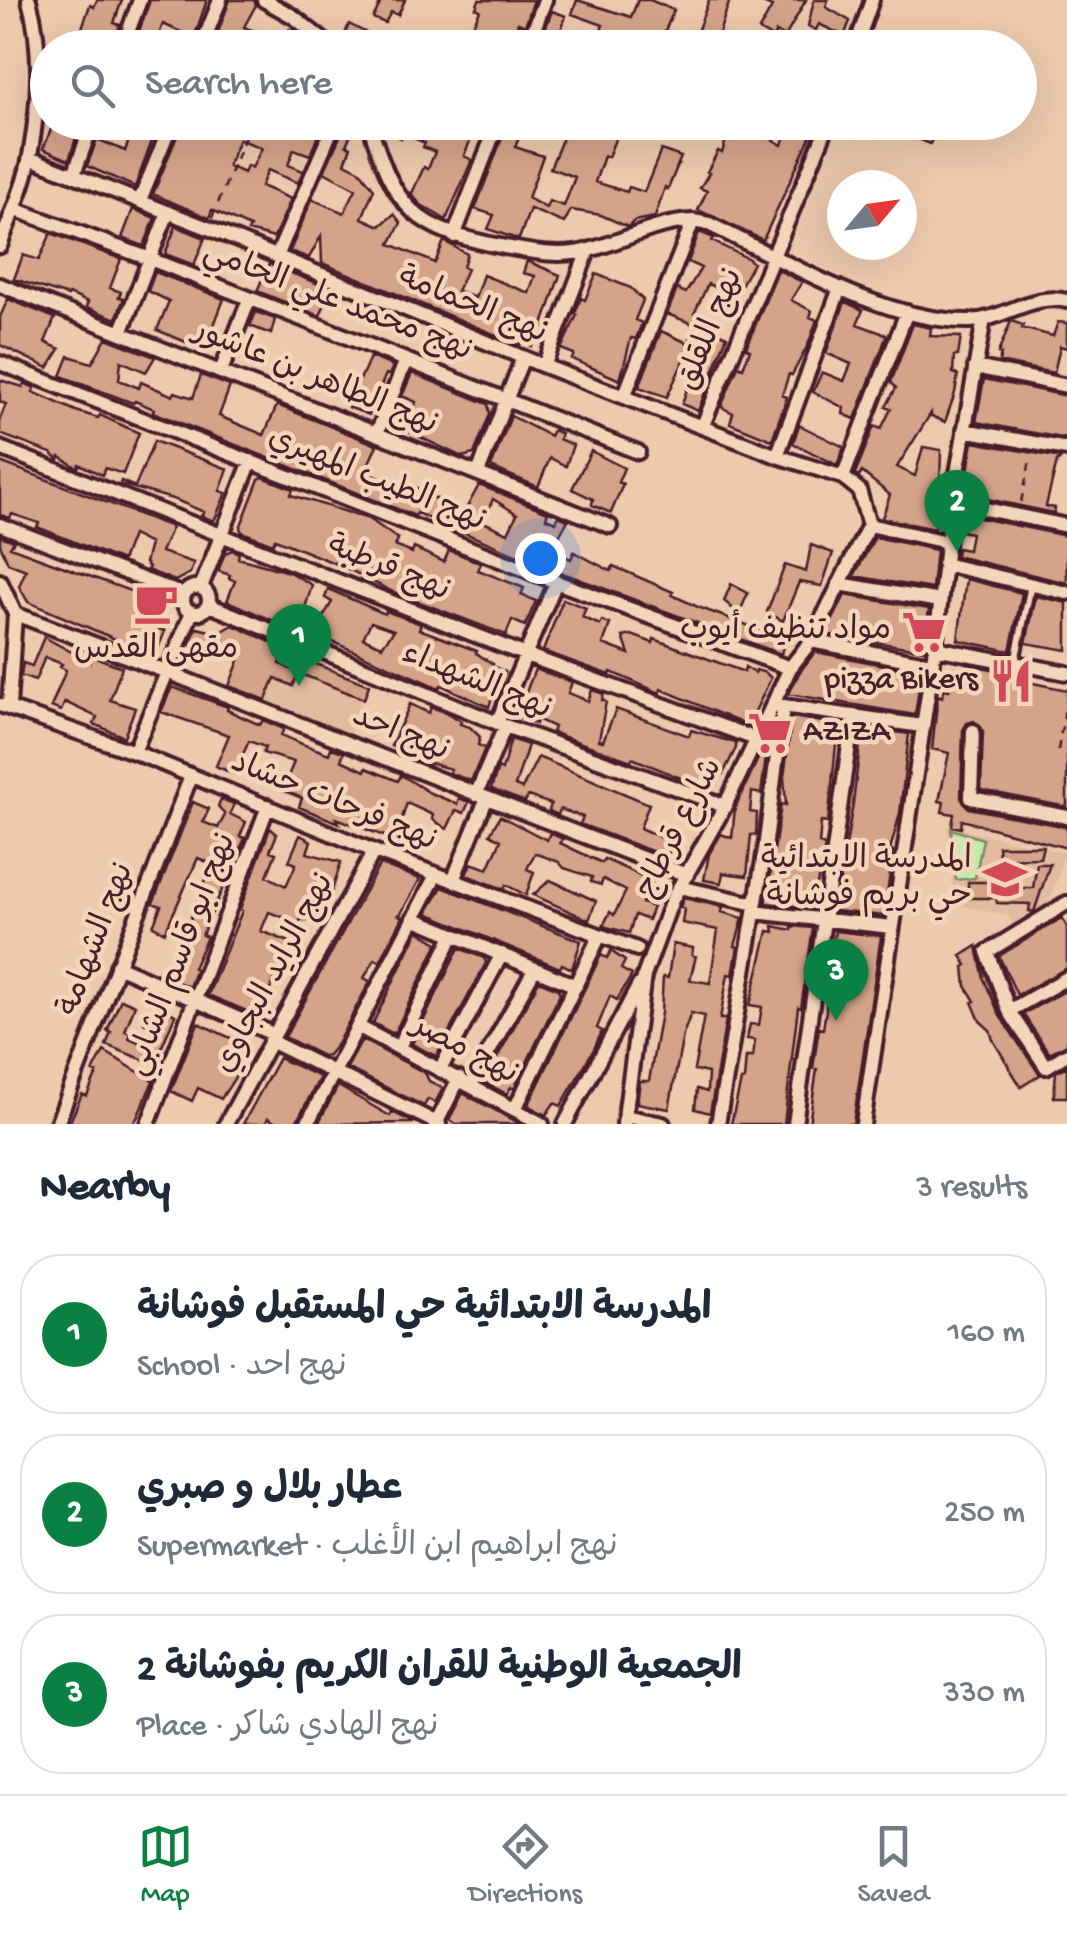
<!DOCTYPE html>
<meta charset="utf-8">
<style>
body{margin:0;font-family:"Gochi Hand","Playpen Sans Arabic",sans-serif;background:#f6f6f7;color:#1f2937}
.compass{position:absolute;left:827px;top:170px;width:90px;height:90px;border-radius:50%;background:#fff;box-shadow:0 10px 40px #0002;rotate:61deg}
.you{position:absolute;left:540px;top:558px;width:35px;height:35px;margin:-25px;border:8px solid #fff;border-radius:50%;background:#1a73e8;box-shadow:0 0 0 15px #1a73e833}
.badge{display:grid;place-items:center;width:65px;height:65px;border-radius:50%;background:#0b8043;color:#fff;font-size:32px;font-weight:700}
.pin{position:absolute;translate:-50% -82px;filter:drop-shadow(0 2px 5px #0008)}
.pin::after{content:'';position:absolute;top:52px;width:35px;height:30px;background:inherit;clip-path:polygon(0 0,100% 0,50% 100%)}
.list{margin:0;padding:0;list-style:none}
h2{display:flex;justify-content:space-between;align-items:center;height:130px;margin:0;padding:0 40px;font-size:42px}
h2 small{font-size:32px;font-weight:400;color:#747a83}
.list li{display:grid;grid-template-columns:65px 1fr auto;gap:30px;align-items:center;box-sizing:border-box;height:160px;margin:0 20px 20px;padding:0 20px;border:2px solid #e0e1e3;border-radius:40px}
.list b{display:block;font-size:38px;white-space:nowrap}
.list p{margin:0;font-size:32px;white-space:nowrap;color:#747a83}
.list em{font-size:32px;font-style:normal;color:#747a83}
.icon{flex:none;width:55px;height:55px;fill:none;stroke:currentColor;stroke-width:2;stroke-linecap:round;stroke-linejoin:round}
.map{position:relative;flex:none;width:1067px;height:1124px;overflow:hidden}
.search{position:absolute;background:#fff;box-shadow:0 10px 40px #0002;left:30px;right:30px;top:30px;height:110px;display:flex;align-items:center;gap:25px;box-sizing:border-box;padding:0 35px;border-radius:55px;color:#747a83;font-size:38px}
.sheet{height:670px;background:#fff}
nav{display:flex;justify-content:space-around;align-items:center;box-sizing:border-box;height:140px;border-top:2px solid #e0e1e3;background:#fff;font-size:28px;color:#747a83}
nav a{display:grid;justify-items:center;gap:5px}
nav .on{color:#0b8043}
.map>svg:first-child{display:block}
.built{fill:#e3bba0}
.green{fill:#bfeeac;stroke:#84866c;stroke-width:2.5}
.building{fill:#d5a38a;stroke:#4a1f2b;stroke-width:2.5;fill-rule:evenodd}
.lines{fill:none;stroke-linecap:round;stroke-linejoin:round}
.service-casing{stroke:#4a1f2b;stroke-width:14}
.minor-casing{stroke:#4a1f2b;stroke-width:20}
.path{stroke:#4a1f2b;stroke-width:2.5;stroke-dasharray:8 8;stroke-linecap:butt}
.service{stroke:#f3d6ba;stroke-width:6}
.minor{stroke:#f3d6ba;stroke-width:12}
.labels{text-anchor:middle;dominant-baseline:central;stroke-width:9;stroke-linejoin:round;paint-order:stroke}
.street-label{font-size:32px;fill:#4a1f2b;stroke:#f3d6ba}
.poi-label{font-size:32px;fill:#4a1f2b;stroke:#f3d6ba;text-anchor:end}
</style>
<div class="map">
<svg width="1067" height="1124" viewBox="0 0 1067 1124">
<rect width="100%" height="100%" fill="#edc9ad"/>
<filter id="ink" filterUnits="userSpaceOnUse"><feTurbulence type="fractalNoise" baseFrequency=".01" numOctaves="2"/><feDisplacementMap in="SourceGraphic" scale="20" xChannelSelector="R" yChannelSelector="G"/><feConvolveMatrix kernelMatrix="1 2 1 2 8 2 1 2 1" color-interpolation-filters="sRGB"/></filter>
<g filter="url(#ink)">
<path class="built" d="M249 635 369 685 349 735 229 687Z
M947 826 1065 853 1047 910 1015 928 1008 916 955 904Z"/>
<path class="green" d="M951 829 983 839 975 878 956 880Z"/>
<path class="building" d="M97 0H122L114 23 120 25 112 48H75L90 5 94 7Z
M150 0H207L194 38 163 24 154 48 137 44 133 48Z
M230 0H254L256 5 244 27 287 43 293 29 310 43 307 48H212Z
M382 0H405L398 15 391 12 385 23 373 18Z
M479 0H534L525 26 518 23 508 48H462L480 10 476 8Z
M577 0 631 17 638 0H650L674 10 665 31 682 39 678 48 667 44 665 48 654 42 652 48H642L623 40 620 48H594L603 25 572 14Z
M709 0H730L717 39 697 32Z
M756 0H806L785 37 776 32 773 38 759 30 772 7Z
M814 0H828L826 7 850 21 844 36 819 24 816 30 808 26Z
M552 11 566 16 555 47 540 42Z
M349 24 396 48H356L345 34Z
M54 122H81L69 160 43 149Z
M136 122H159L135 187 87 166 97 139 125 151Z
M211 122 323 124 310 155 294 149 288 165 303 171 298 183 268 170 261 186 291 199 274 238 248 231 250 227 212 210 209 218 153 194 182 124 206 134ZM239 139 262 148 252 168 247 166 244 173 228 166Z
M394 122H422L420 127 436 135 442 122H487L481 138 473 134 464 156 472 160 446 220 420 204 410 192 412 193 424 167 428 169 435 152 423 147 425 143 402 133 401 138 391 134Z
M508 122H526L515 147 543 156 528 198 546 208 549 201 564 206 575 177 550 168 564 135 533 122H559L590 133 594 122H622L608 157 604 156 595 182 627 192 629 187 644 192 661 150 681 157 668 189 665 187 655 217 634 221 628 227 601 215 571 210 564 223 530 209 519 239 514 238 488 229 494 215 475 209Z
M727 122H768L763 134 782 145 789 122H817L763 240 698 210 707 191 700 188 709 173 707 172 718 151 722 153 727 136 722 133Z
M877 122H941L930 144Z
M341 134H351L346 145 351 147 345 163 359 170 374 189 362 218 380 226 394 214 401 223 390 244 435 263 444 241 467 254 463 267 467 269 457 291 475 298 483 275 529 293 535 276 523 273 527 261 560 275 540 334 536 333 532 346 522 342 520 345 322 263 321 236 309 258 290 251 312 199 344 213 356 189 324 172Z
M133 209 155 218 144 246 122 238Z
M176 226 205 238 194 265 165 254Z
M699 232 714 238 712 241 749 259 753 263 740 287 731 283 727 293 708 284 694 314 698 316 693 324 667 314 677 289 686 293 701 268 688 262Z
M51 233 121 259 110 288 121 292 119 297 124 298 116 319 86 307 88 302 69 294 68 296 14 279 23 255 39 260Z
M269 264 331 289 320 316 257 291Z
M778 270 802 282 791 300 812 311 810 317 817 320 808 345 792 375 789 374 782 395 787 397 772 440 730 423 733 413 721 407 738 366 743 368 750 350 746 348Z
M155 272 224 299 206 346 199 343 198 347 157 330 169 301 148 291Z
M596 274 631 288 643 300 635 320 642 323 636 339 631 338 620 380 572 359 574 354 561 349 577 315 575 314 581 298 585 300Z
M8 299 55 318 45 342 60 349 48 368 0 345V317Z
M845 302 863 310 857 324 887 335 855 419 843 414 844 408 813 392 822 372 844 381 851 364 826 353Z
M256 312 275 319 271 334 250 326Z
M1011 321 1023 325 1022 328 1053 336 1058 322 1067 323V348L1060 346 1054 373 999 362 1001 354 998 353Z
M698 322 727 336 698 411 682 404 699 353 689 349 667 397 639 387 661 331 688 343Z
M913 324 931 328 930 336 961 337 958 356H954L953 373 958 375 955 393 945 422 931 416V413L897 467 915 476 923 447 941 450 940 485 942 486 934 511 939 512 935 529 882 518 890 495 862 472 859 477 855 474 874 426 881 429 891 409 886 407 896 388 891 382Z
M106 338 155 357 146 372 121 361 119 380 139 388 141 382 173 396 175 392 193 398 201 375 230 386 219 416 264 435 277 405 377 445 365 472 391 483 393 479 428 492 426 494 452 506 448 515 460 520 479 485 548 512 546 518 556 522 558 516 568 520 551 551 571 559 574 552 611 571 613 566 673 592 672 595 698 607 785 639 781 654 549 568 417 513 415 516 153 412 154 409 135 401 133 403 61 376 69 356 92 363ZM493 499 517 514 508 533 483 522Z
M370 357 393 366 389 375 386 374 369 415 348 407Z
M412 373 488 404 490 414 474 454 462 457 407 431 416 402 402 396Z
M984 379 1067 396V439L976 422Z
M0 380 23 387 24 383 35 388 33 392 76 411 98 418 100 415 139 433 123 474 105 468 102 475 79 464 78 468 60 457 59 460 51 453 0 434V419L6 404 0 402Z
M511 416 550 436 553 430 561 434 559 439 573 445 566 466 550 458 538 487 491 467Z
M799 425 844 447 837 465 793 443Z
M154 441 228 469 220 491 226 493 214 521 201 516 204 512 176 500 120 484 121 481 135 487Z
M973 442 1061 458 1057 462 1046 506 1055 508 1054 513 964 494Z
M591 451 624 468 618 482 623 484 611 513 592 505 593 499 572 489Z
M0 462 172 527 161 552 194 563 190 573 175 581 147 570 149 567 145 563 150 544 132 535 122 561 37 527 39 523 12 514 10 518 0 515Z
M263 477 293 489 291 495 369 519 398 539 395 546 412 553 414 548 444 562 449 550 481 563 478 570 524 588 521 595 536 601 525 626 512 620 506 635 393 592 344 567 275 539 273 544 242 532 240 528 259 479Z
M961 514 1066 536 1067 583 956 556 957 548 968 550 971 533 960 531Z
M0 536 14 541 10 547 37 557 141 595 143 590 164 598 153 627 165 631 155 656 28 602 19 586 26 570 8 563 0 544Z
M875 537 936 550 932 589 854 576Z
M811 545 833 553 822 586 799 582 783 621 767 612 785 565 806 572Z
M232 550 239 553 238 558 289 572 312 585 298 631 227 601 235 581 229 578 230 575 218 571 225 553Z
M966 579 1022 593 1010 651 958 640Z
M731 584 748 593 739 614 724 601Z
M328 589 385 614 386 611 421 624 419 629 477 651 476 653 493 664 492 666 505 672 500 685 496 684 489 707 441 685 439 688 319 636 318 639 310 635 317 617 322 619 332 602 325 598ZM371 622 394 630 382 646 363 638Z
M845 595 929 609 924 650 826 634Z
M1036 596 1067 603V650L1026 643Z
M563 599 586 608 582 617 600 625 602 621 610 624 603 644 629 654 623 637 632 635 653 643 654 639 744 672 745 667 755 673 756 670 766 673 771 678 748 726 661 689 660 693 611 672 610 675 543 651Z
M233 625 286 649 280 664 298 673 293 686 275 678 266 700 229 686 240 658 218 649 216 654 189 645 197 628 219 633Z
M44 637 90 662 92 656 122 667 110 700 135 708 124 737 94 724 97 717 65 702 61 711 51 707 66 670 60 667 62 664 45 657 35 681 21 676 23 663 32 666Z
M815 652 916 671 921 675 915 715 789 694 799 673Z
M303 659 369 685 364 699 298 673Z
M967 664 1006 672 1004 677 1067 690V807L981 790 983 731 974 721 967 723 963 730 961 798 969 808 1067 827V848L962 820 961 828 952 826 954 814 942 812 944 802 939 801 949 753 932 749 938 695 942 697 944 689 949 690 951 668 966 669Z
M535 669 572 682 568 693 588 701 592 690 604 694 602 700 606 702 599 740 603 741 616 709 689 736 691 730 736 743V748L723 774 707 769 700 786 632 758 631 761 559 735 552 732 554 727 537 719 536 724 520 718 518 713Z
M172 687 228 707 227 710 260 725 263 720 284 729 281 735 302 744 329 754 331 748 344 752 341 760 365 771 366 768 398 781 401 775 430 793 457 804 459 798 469 802 464 813 456 810 447 829 432 819 433 815 407 803 395 840 336 818 339 823 299 807 302 798 282 790 294 762 263 753 265 747 249 741 234 774 216 766 229 735 161 712Z
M410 704 429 713 431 707 445 712 461 721 460 724 470 727 480 737 478 745 485 748 471 781 449 773 451 769 415 759 391 746Z
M792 717 842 725 840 735H837L828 823 821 822 819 844 825 846 812 908 766 903 781 804 786 805 784 777Z
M862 727 909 734 900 813 890 850 893 851 884 916 835 911 853 804Z
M769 735 761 794 752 792 750 812 757 813 756 835H751L747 876 723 873 721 883 704 880 709 854 721 834 732 838 735 808Z
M511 739 528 745 515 786 522 789 538 757 649 804 640 828 673 843 667 857 580 824 583 817 560 809 558 815 549 811 551 804 528 796 525 802 491 789 498 768 502 770Z
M221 799 234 804 230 814 246 822 240 836 245 838 202 935 207 937 193 968 196 969 189 987 164 976 167 969 170 970 212 864 198 858 165 932 153 926 161 906 153 903 193 802 209 809 203 822 218 828 225 815 218 806Z
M500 816 547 840 550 833 563 839 560 843 602 863 604 859 653 881 642 903 653 907 648 920 635 915 629 933 603 926 610 912 614 915 626 891 603 879 601 885 591 882 592 877 564 868 559 862 535 853 527 869 534 872 526 895 506 885 504 889 466 875 471 863 488 869 501 840 490 834Z
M270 828 277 834 270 851 276 853 267 876 286 886 296 864 289 861 300 835 311 841 307 853 341 862 331 894 318 888 307 908 311 910 307 921 301 919 299 923 269 912 261 931 292 943 286 955 301 965 299 968 283 962 265 1000 268 1002 265 1012 259 1009 256 1015 208 995 242 911 240 909Z
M998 846H1043L1040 858 999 859Z
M380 864 420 879 400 915 397 914 402 917 380 962 375 959 364 978 370 981 337 1044 328 1055 323 1056 285 1037Z
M1037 864H1050L1034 912 1029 911 1030 904 997 903 996 898H968V882H1004L1003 888H1033Z
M550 880 596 901 589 920 533 895Z
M442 887 581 941 572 969 562 964 560 968 427 913Z
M684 898 723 907 722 912 743 918 735 946 738 947 733 975 728 974 720 1019H726L710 1113 695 1109 697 1089 707 1092 708 1073 694 1070 704 1016 691 1013 683 1035 669 1109 637 1103 640 1081H649L661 1013 663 977 668 978 673 944 693 948 692 955 696 956 690 980 710 983 718 930 682 923 684 909 680 907Z
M1062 918 1067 927V968L1017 995 999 956Z
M773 926 792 930V926L813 928 801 1008 798 1007 784 1124H731L741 1081 744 1080 746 1057H753L755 1040 747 1039 750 1024 759 1025 762 1007 750 1005 768 931 774 932Z
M418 931 438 943 394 1034 373 1023Z
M835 931 881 936 853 1124H809L817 1069 813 1068 819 1028 823 1029 826 1010 827 967Z
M977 946 984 979 1000 1016 1040 1075 1021 1087 993 1040 990 1030 980 1021 972 1002 975 1001 966 986 964 967 967 965 961 956Z
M459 948 484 958 486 963 436 1056 412 1044Z
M611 951 625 961 621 969 632 975 617 1000 610 996 597 1028 602 1031 594 1049 561 1106 554 1103 546 1115 529 1106 530 1102 601 955 607 958Z
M539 981 558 989 560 994 514 1089 511 1087 507 1094 484 1082Z
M1067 990V1044L1049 1053 1023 1014Z
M121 999 135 1005 125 1031 131 1034 129 1038 145 1045 153 1027 144 1023 149 1011 155 1014 158 1005 175 1015 161 1049 165 1051 159 1066 106 1045 111 1032 107 1031Z
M198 1023 244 1044 235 1063 241 1068 221 1099 198 1088 192 1101 171 1091Z
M362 1040 425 1073 429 1081 443 1088 435 1103 428 1099 424 1106 347 1068Z
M104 1051 153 1081 137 1118 132 1124H69L82 1094 87 1096 97 1073 93 1072Z
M279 1058 320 1077 300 1115 295 1124H278L268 1118 265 1124H243Z
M1067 1066V1097H1054L1056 1072Z
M338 1086 390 1116 392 1112 414 1123 318 1124Z
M463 1093 466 1095 521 1124H456L449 1120Z"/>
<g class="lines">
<g class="service-casing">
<path id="service" d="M1015 662 1031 585"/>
</g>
<g class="minor-casing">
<path id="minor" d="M264 0 294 17 333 48
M122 48 140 0
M201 48 220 0
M527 48 545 0
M855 48 872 0
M369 122C395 210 414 230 505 247 532 252 562 258 589 250 623 241 658 222 693 221
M30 158 208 228 544 366 777 456 843 477 859 490 869 525
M74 174 93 122
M140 200 172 122
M14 209 150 259 638 452
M454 236 498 122
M0 246C10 217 25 186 30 156 39 106 43 49 29 0
M277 256 335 122
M0 285 610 526
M121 333 168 212
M0 363 556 582 790 668
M544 366 588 251
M975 367 1067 386
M221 371 249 300
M624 397 693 221 709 224C783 260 887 323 970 321 1004 320 1032 292 1067 301
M703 425 829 122
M964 430 1067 449
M377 433 406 360
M0 448 526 655 756 739
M777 456 840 288
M478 473 523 357
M843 477 907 312
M952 502 1067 526
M0 525 184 595
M869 525 947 542
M944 564 1067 593
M0 581 15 614C240 698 462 791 687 875
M839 584 940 601
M183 600a13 13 0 1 1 26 0a13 13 0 1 1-26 0Z
M201 587 251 461
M209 605 505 726 725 806
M811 641 931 664
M935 648 1067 673
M0 705 134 752 374 851 637 949
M776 705 922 726
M9 706 15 614
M497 723 556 582
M973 731 971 798 1067 817
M134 752 192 612
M476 795 505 726
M453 880 486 800
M679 887 755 904
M1067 903 987 952 1009 1011 1046 1067 1067 1054
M754 912 892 927
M413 918 576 986
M117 966 273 1034
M1009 1011 1067 978
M359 1027 542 1124
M270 1041 439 1124
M399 1047 453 935
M441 1068 502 954
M470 1086 534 970
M515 1109 599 937
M625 1116 663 1124
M57 1124 191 776
M148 1124 268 806
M226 1124 374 851
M307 1124 436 875
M436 1124 459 1078
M565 1124 639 985
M624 1124 644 976 672 900 725 806 790 668 811 641 869 525
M718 1124 765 849 783 708
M795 1124 853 717
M863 1124 935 648 952 502 984 319"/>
</g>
<path class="path" d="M282 48 290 28
M212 218 251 122
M1021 502 1031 456
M1058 750 1067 697"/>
<use href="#service" class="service"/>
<use href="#minor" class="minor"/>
</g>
</g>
<defs>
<g id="cafe-bare" transform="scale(3.45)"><path d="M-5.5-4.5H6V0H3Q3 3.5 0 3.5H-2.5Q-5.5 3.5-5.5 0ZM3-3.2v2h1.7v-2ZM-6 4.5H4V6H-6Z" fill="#d1495b" stroke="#f3d6ba" stroke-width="2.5" paint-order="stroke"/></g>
<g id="supermarket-bare" transform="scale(3.45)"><path d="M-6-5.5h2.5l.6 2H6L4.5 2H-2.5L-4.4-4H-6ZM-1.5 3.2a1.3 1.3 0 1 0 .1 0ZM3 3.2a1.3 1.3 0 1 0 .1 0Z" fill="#d1495b" stroke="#f3d6ba" stroke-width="2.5" paint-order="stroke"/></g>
<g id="restaurant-bare" transform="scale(3.45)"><path d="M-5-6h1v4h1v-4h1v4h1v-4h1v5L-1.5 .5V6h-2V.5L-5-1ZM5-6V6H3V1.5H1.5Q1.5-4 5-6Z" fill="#d1495b" stroke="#f3d6ba" stroke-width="2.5" paint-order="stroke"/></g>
<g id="school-bare" transform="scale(3.45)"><path d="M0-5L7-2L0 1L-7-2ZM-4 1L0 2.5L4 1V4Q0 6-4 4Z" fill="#d1495b" stroke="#f3d6ba" stroke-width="2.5" paint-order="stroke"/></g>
</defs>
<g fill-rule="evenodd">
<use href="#cafe-bare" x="156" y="603"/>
<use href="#supermarket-bare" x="924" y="632"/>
<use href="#restaurant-bare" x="1011" y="681"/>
<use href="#supermarket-bare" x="770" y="733"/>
<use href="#school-bare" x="1005" y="879"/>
</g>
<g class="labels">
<g class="street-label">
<text transform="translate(337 303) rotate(21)">نهج محمد علي الحامي</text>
<text transform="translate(472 307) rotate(22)">نهج الحمامة</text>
<text transform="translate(712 330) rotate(-68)">نهج اللقلق</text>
<text transform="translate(315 379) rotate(22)">نهج الطاهر بن عاشور</text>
<text transform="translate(376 481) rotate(22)">نهج الطيب المهيري</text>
<text transform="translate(388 570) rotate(22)">نهج قرطبة</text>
<text transform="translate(476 683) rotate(22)">نهج الشهداء</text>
<text transform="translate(400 735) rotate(22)">نهج احد</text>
<text transform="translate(333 803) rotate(22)">نهج فرحات حشاد</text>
<text transform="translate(681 829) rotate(-63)">شارع قرطاج</text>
<text transform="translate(98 940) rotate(-69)">نهج الشهامة</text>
<text transform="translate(183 955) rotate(-69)">نهج ابو قاسم الشابي</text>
<text transform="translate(276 974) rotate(-62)">نهج الرايد البجاوي</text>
<text transform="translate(464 1051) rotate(28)">نهج مصر</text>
</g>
<g class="poi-label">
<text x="891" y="632">مواد تنظيف أيوب</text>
<text x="156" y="651" text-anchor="middle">مقهى القدس</text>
<text x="978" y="681">pizza Bikers</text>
<text x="803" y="733" text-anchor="start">AZIZA</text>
<text x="972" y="861">المدرسة الابتدائية<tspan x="972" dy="37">حي بريم فوشانة</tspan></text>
</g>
</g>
</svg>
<svg class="compass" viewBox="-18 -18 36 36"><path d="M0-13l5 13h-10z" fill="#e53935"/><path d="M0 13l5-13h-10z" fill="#747a83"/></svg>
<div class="you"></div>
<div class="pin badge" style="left:299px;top:686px">1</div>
<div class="pin badge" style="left:957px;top:552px">2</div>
<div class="pin badge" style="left:836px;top:1021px">3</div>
<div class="search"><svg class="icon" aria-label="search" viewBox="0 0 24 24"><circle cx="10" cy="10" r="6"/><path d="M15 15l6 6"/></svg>Search here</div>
</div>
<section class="sheet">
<h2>Nearby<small>3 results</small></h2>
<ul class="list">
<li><span class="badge">1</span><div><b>المدرسة الابتدائية حي المستقبل فوشانة</b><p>School · نهج احد</p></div><em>160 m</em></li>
<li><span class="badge">2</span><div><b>عطار بلال و صبري</b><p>Supermarket · نهج ابراهيم ابن الأغلب</p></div><em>250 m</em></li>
<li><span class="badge">3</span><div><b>الجمعية الوطنية للقران الكريم بفوشانة 2</b><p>Place · نهج الهادي شاكر</p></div><em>330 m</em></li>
</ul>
</section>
<nav>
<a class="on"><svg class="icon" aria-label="map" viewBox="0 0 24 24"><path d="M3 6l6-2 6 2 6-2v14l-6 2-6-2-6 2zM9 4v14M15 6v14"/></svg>Map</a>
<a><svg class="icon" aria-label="directions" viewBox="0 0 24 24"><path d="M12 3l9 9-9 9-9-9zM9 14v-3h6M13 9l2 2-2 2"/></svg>Directions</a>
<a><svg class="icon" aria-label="saved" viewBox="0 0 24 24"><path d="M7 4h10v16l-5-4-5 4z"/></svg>Saved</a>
</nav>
